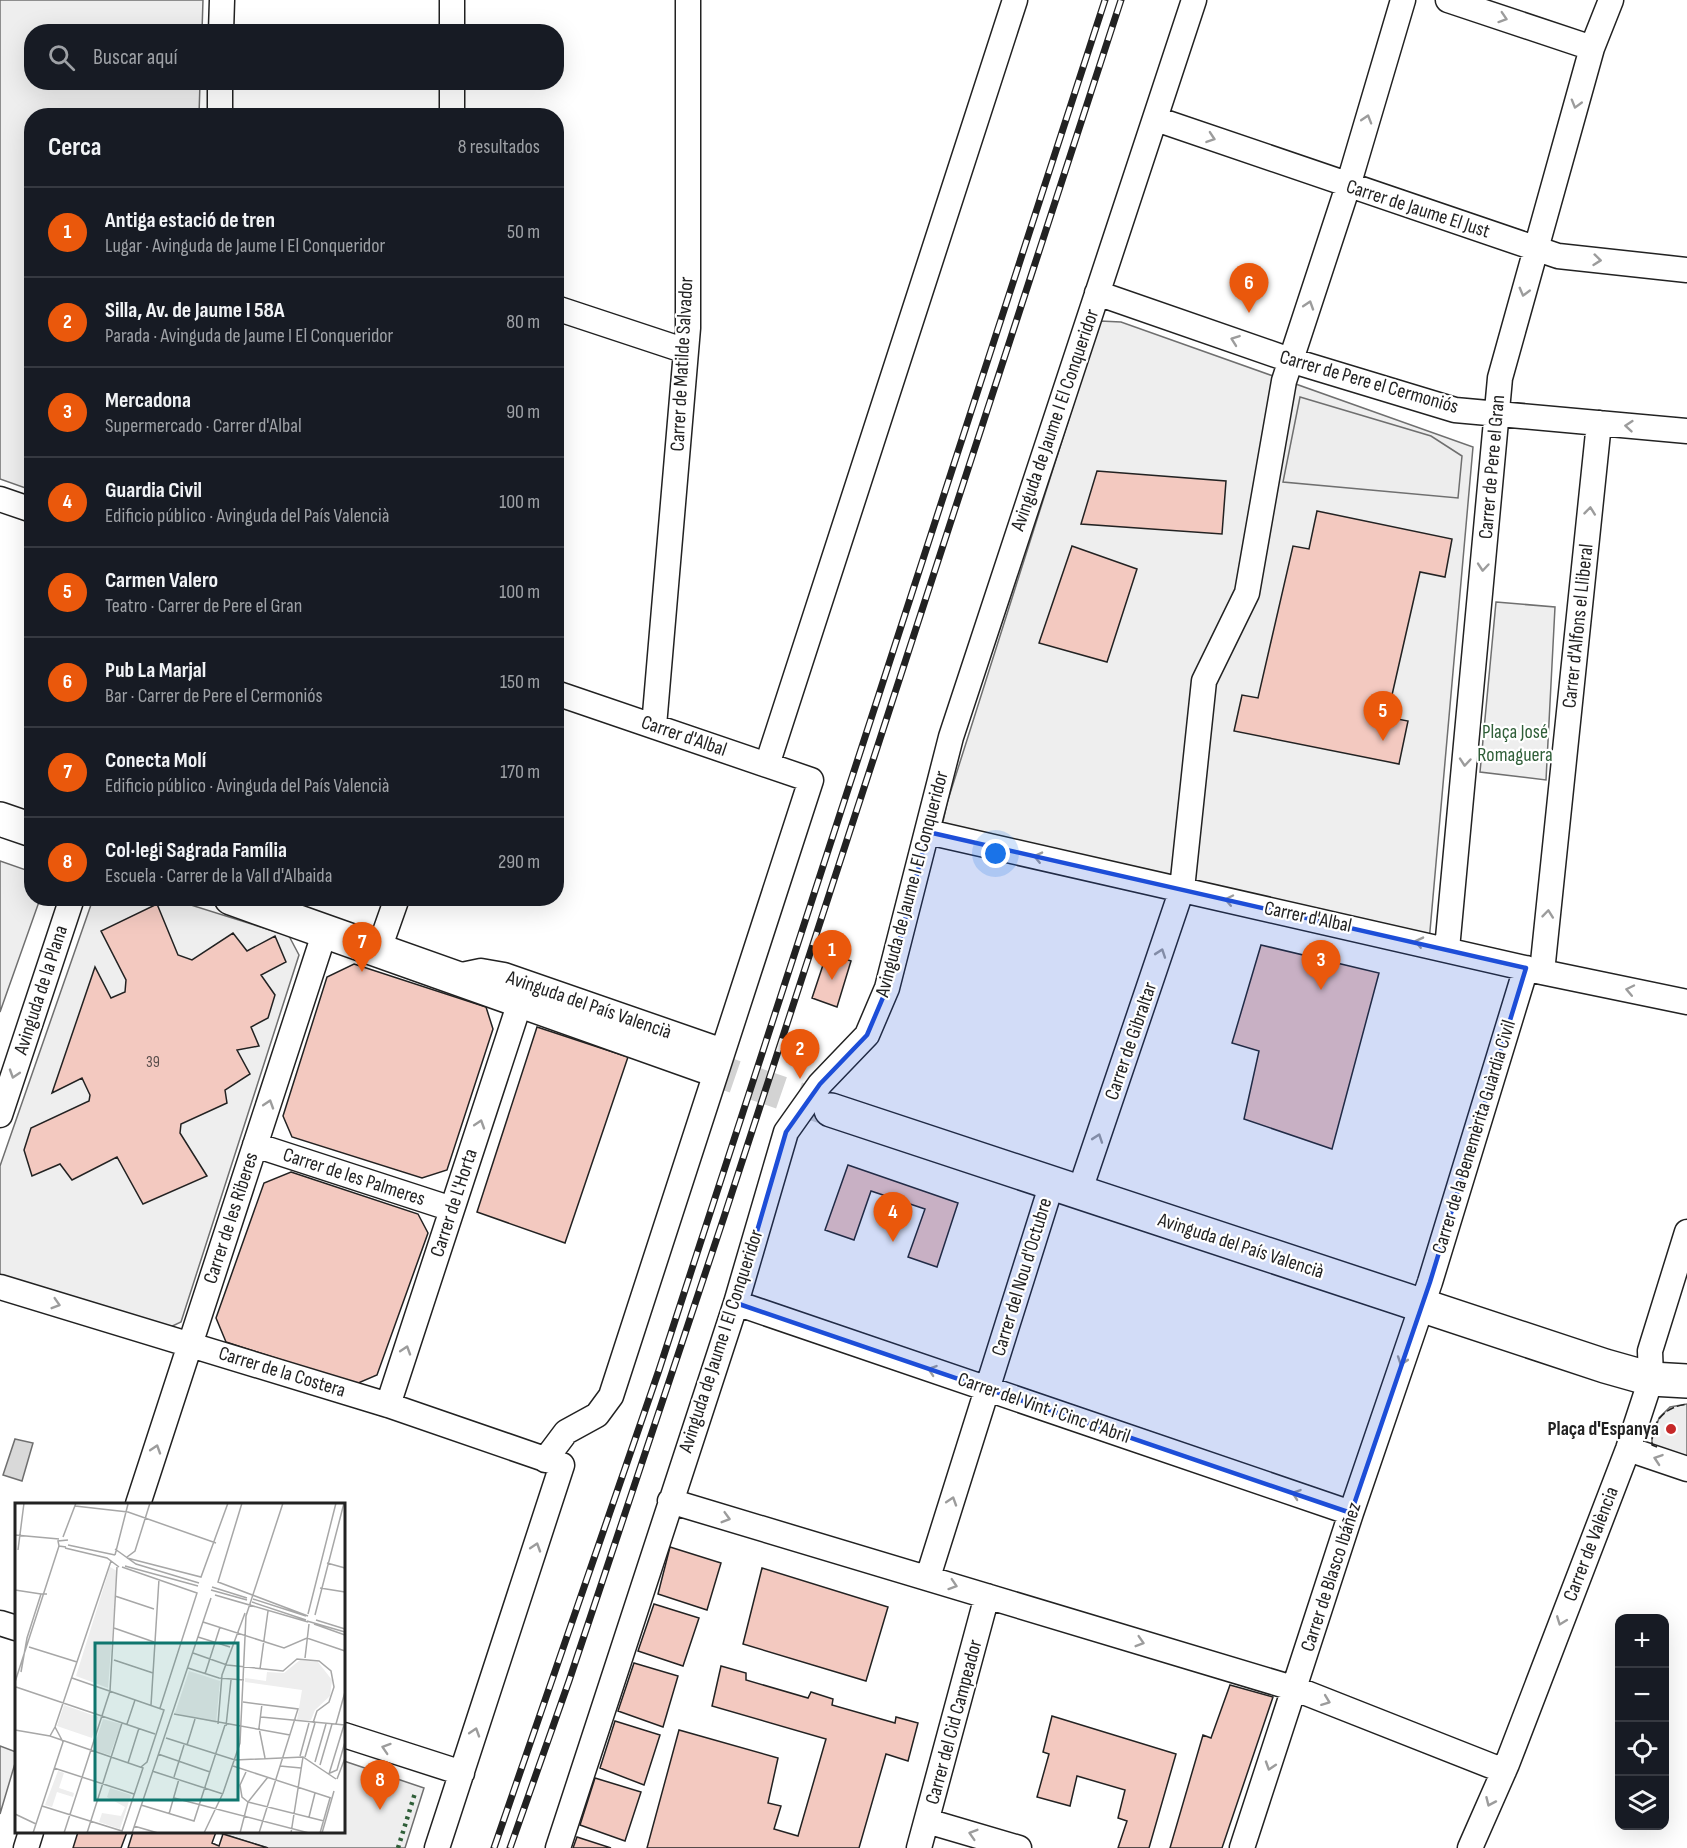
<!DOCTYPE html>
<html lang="es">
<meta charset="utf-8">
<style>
body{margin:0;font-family:"Sofia Sans Condensed",sans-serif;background:#20242c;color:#f1f3f6}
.controls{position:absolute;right:18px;bottom:18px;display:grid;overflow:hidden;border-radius:12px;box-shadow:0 6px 24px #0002}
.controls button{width:54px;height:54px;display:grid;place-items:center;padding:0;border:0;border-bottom:2px solid #363941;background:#171b24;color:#f1f3f6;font:30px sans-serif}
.you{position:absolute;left:996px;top:854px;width:21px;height:21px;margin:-15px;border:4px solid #fff;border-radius:50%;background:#1a73e8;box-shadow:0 0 0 9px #1a73e833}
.badge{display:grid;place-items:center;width:39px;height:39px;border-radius:50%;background:#ea580c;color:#fff;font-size:20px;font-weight:700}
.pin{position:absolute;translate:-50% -50px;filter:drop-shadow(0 2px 3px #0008)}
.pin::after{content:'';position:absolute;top:32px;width:21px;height:18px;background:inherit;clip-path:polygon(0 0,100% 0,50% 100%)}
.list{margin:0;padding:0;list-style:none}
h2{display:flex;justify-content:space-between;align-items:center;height:78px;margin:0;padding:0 24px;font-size:26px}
h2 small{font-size:20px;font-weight:400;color:#9ea1a6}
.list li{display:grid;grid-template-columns:39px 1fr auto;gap:18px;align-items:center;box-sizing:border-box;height:90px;padding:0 24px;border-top:2px solid #363941}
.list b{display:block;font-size:22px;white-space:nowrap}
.list p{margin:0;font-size:20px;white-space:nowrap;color:#9ea1a6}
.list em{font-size:20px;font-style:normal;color:#9ea1a6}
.icon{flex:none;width:33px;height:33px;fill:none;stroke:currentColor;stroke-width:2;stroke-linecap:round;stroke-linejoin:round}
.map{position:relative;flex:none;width:1687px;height:1848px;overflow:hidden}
.search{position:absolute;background:#171b24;box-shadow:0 6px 24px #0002;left:24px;top:24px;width:540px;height:66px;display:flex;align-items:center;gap:15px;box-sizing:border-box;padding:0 21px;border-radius:24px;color:#9ea1a6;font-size:22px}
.panel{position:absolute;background:#171b24;box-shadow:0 6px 24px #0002;left:24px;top:108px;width:540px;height:798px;border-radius:24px}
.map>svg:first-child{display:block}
.green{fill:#eee;stroke:#6f6f6f;stroke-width:1.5}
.parking{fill:#ededed;stroke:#6f6f6f;stroke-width:1.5}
.water{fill:#d9d9d9;stroke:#6f6f6f;stroke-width:1.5}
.building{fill:#f3c9c0;stroke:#222;stroke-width:1.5}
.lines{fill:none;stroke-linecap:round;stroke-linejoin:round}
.secondary-tunnel{stroke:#d3d3d3;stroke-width:33;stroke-dasharray:33 16;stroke-linecap:butt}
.street-casing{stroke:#222;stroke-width:27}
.secondary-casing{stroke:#222;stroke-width:36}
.street{stroke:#fff;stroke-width:24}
.secondary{stroke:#fff;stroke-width:33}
.rail-casing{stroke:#222;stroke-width:7}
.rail{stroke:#fff;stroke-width:4.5;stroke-dasharray:14;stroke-linecap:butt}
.hedge{stroke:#2f5e38;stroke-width:4.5;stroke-dasharray:3 4.5;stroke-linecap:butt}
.fence{stroke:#222;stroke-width:1.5;stroke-dasharray:8 3;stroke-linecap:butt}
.oneway{stroke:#9c9c9c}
.marked{fill:#1d4ed8;fill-opacity:0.2;stroke:#1d4ed8;stroke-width:4.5;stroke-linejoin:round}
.poi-dot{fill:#c62828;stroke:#fff;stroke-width:2}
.labels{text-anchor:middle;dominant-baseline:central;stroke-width:4.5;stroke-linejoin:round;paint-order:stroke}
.number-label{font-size:16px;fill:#564c4a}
.street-label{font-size:20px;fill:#222;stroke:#fff}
.park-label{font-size:20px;fill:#2f5e38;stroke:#fff}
.poi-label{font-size:20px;font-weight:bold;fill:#222;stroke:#fff;text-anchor:end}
.inset-road{fill:none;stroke:#a7a7a7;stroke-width:1.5}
.view{fill:#0f766e;fill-opacity:0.15;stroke:#0f766e;stroke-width:3}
.inset-edge{fill:none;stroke:#222;stroke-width:3}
</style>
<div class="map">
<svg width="1687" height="1848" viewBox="0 0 1687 1848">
<rect width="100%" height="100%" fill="#fff"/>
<path class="green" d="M0 0H203L202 31 32 32V82L200 83 199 115 32 116 31 490 0 479Z
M1100 321 1121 322 1473 447 1429 942 942 826 947 803Z
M1496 602 1555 607 1546 780 1480 772Z
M0 861 29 871 31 875 32 898 40 899 0 1012Z
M93 899H172L289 936 299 955 181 1322 162 1331 0 1278V1166Z
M0 1746 16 1752V1760L0 1814Z
M344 1761 424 1788 405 1848H268L216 1832H344Z"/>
<path class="parking" d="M1300 397 1431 436 1462 456 1458 498 1283 482Z
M1687 1404V1458L1652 1445V1439L1659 1418 1670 1407Z"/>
<path class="water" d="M15 1439 33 1443 22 1481 3 1475Z"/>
<path class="building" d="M1097 471 1226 481 1222 534 1081 524Z
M1317 511 1452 539 1445 577 1420 572 1387 717 1408 721 1399 764 1234 731 1242 695 1258 698 1293 546 1309 549Z
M1072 546 1137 569 1107 662 1039 643Z
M157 904 178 955 192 960 233 933 247 951 275 936 286 962 261 975 275 995 268 1018 251 1027 259 1046 237 1050 250 1074 225 1090 227 1103 181 1124 180 1133 207 1176 143 1204 117 1157 72 1180 60 1164 32 1176 24 1150 31 1128 89 1101 90 1095 82 1078 52 1093 95 967 111 998 125 992 126 980 101 931Z
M1261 945 1379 973 1332 1149 1244 1119 1259 1051 1232 1043Z
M827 953 851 961 837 1007 812 998Z
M354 964 486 1007 493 1029 447 1170 422 1178 292 1137 283 1116 327 977Z
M537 1027 628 1057 565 1243 477 1212Z
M848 1165 958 1203 937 1267 908 1257 925 1209 871 1191 854 1240 825 1230Z
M291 1172 418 1214 428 1233 377 1375 356 1384 226 1342 216 1318 264 1183Z
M670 1547 721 1563 707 1610 658 1594Z
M762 1568 888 1607 866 1681 743 1644Z
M654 1604 699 1618 683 1666 638 1651Z
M634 1663 678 1676 663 1727 618 1711Z
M721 1666 746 1673V1680L808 1698 811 1692 833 1699 832 1705 895 1723 896 1717 918 1723 908 1761 886 1754 859 1848H647L679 1730 778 1758 768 1803 781 1806 774 1829 798 1836 826 1739 712 1706Z
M1230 1685 1273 1697 1222 1848H1170L1203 1735 1211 1738Z
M1052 1716 1176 1754 1149 1848H1118L1127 1821 1118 1818 1125 1790 1077 1776 1070 1806 1037 1797 1049 1754 1043 1752Z
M615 1721 660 1735 644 1785 600 1768Z
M595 1778 641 1792 625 1841 580 1825Z
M78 1832H127L121 1848H73Z
M133 1832H216L212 1843 219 1846 223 1834 268 1848H128Z
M577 1837 611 1848H573Z"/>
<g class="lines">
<path class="secondary-tunnel" d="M704 1066 831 1110"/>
<g class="street-casing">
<path id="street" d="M452 0V32
M1448 0 1592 48
M221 32 222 0
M452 82V116
M220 116V82
M1156 119 1558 256 1687 270
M1097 293 1290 360 1455 410 1687 431
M556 308 686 351
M0 499 32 510
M654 726 688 328V0
M767 765 1015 0
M928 832 1542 972 1687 1002
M379 949 397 898
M1447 949 1500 378 1592 48 1611 0
M1542 972 1599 423
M457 976 481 971 504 975 723 1051
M0 1115 72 898
M255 1145 452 1209
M1079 1193 1182 889 1204 681 1247 593 1284 381 1348 186 1403 0
M0 1287 388 1405 562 1465 437 1848
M736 1303 1351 1513
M388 1405 520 1002
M1628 1449 1687 1469
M545 1460 566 1432 597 1415 611 1396 811 780 556 693
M670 1501 1296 1689 1504 1771
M138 1504 325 931
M928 1577 1052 1183
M0 1623 16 1628
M344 1735 462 1773
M927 1821 1019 1848
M26 1848 31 1832
M558 1848 736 1303 786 1132 820 1084 867 1035 887 988 951 737 1194 0
M919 1848 987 1596
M1242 1848 1351 1513 1430 1282 1526 968
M1470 1848 1507 1764 1628 1449 1651 1379 1650 1351 1687 1232"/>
</g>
<g class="secondary-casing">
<path id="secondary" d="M0 819 32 830
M231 898 704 1066
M831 1110 1605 1366 1651 1379 1687 1381"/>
</g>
<use href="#street" class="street"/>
<use href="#secondary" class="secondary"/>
<g class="rail-casing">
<path id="rail" d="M494 1848 659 1370 1105 0
M510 1848 569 1681 724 1217 1121 0"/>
</g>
<use href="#rail" class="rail"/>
<path class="hedge" d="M398 1848 415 1793"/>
<path class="fence" d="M1657 1447 1652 1445C1651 1421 1665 1407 1687 1404"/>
</g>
<defs><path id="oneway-chevron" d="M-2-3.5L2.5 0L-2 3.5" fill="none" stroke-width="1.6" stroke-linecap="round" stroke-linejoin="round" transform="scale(1.5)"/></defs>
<g class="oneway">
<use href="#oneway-chevron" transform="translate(1503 18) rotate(18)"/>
<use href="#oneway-chevron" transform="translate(1576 104) rotate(106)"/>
<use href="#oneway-chevron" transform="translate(1367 119) rotate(-73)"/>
<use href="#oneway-chevron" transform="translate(1211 138) rotate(19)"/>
<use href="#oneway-chevron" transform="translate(1597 260) rotate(6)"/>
<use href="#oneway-chevron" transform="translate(1524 292) rotate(105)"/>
<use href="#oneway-chevron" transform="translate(1309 305) rotate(-72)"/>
<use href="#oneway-chevron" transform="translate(1235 340) rotate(-160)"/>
<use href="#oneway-chevron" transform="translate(1629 426) rotate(-175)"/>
<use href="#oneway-chevron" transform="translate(1590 511) rotate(-84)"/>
<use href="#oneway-chevron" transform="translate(1483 567) rotate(95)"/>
<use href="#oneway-chevron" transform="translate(1465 762) rotate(95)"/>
<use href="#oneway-chevron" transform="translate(1038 857) rotate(-167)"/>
<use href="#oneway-chevron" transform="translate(1229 900) rotate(-168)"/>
<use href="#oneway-chevron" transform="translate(1548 914) rotate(-84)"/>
<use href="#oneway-chevron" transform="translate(1419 942) rotate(-167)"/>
<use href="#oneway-chevron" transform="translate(1161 953) rotate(-71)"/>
<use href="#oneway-chevron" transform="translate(1630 990) rotate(-168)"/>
<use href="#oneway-chevron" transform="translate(14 1074) rotate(108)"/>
<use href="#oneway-chevron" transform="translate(269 1104) rotate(-72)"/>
<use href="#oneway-chevron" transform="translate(480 1124) rotate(-72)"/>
<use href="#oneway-chevron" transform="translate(1098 1138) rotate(-71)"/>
<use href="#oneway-chevron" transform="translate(56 1304) rotate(17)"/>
<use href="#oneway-chevron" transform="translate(406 1350) rotate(-72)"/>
<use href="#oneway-chevron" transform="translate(1402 1361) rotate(109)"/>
<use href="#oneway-chevron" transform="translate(932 1370) rotate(-161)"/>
<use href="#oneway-chevron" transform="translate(156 1449) rotate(-72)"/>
<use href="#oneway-chevron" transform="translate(1658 1459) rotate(-161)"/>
<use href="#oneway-chevron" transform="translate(1296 1494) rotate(-161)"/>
<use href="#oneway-chevron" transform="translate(952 1501) rotate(-72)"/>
<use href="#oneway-chevron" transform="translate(726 1518) rotate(16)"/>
<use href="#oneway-chevron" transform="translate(536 1547) rotate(-72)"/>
<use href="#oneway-chevron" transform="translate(953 1585) rotate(18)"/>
<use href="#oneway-chevron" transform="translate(1561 1621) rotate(111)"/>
<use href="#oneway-chevron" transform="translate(1140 1642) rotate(17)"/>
<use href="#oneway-chevron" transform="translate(1326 1701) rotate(21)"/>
<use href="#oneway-chevron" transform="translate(475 1732) rotate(-72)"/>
<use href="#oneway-chevron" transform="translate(386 1748) rotate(-162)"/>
<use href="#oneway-chevron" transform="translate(1270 1766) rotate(108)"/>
<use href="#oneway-chevron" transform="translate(1490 1802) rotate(114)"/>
<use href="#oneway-chevron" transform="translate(973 1834) rotate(-163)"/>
</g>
<path class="marked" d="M928 832 1526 968 1430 1282 1351 1513 736 1303 786 1132 820 1084 867 1035 887 988Z"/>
<circle class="poi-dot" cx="1671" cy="1429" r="6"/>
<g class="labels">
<g class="number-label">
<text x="153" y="1062">39</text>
</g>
<g class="street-label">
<text transform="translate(1418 209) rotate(18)">Carrer de Jaume El Just</text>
<text transform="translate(682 364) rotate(-87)">Carrer de Matilde Salvador</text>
<text transform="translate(1369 382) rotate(16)">Carrer de Pere el Cermoniós</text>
<text transform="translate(1055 420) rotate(-71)">Avinguda de Jaume I El Conqueridor</text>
<text transform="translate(1492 467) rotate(-85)">Carrer de Pere el Gran</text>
<text transform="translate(1578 626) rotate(-84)">Carrer d'Alfons el Lliberal</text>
<text transform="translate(684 736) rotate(19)">Carrer d'Albal</text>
<text transform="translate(912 884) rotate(-75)">Avinguda de Jaume I El Conqueridor</text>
<text transform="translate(1308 917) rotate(12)">Carrer d'Albal</text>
<text transform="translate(41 990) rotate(-72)">Avinguda de la Plana</text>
<text transform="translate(589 1005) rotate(19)">Avinguda del País Valencià</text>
<text transform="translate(1131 1041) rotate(-71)">Carrer de Gibraltar</text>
<text transform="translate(1474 1137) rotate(-73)">Carrer de la Benemèrita Guàrdia Civil</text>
<text transform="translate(354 1177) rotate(18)">Carrer de les Palmeres</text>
<text transform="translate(454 1203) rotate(-72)">Carrer de L'Horta</text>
<text transform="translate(231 1218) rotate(-72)">Carrer de les Riberes</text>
<text transform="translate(1241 1246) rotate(18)">Avinguda del País Valencià</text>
<text transform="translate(1022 1277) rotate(-73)">Carrer del Nou d'Octubre</text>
<text transform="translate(721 1341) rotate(-72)">Avinguda de Jaume I El Conqueridor</text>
<text transform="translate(282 1372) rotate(17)">Carrer de la Costera</text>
<text transform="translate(1044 1408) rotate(19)">Carrer del Vint i Cinc d'Abril</text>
<text transform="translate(1591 1544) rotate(-69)">Carrer de València</text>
<text transform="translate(1331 1577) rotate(-72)">Carrer de Blasco Ibáñez</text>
<text transform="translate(954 1722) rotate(-75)">Carrer del Cid Campeador</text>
</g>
<g class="park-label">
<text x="1515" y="732">Plaça José<tspan x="1515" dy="23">Romaguera</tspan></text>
</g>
<g class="poi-label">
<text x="1659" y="1429">Plaça d'Espanya</text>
</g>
</g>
<g transform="translate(15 1503)">
<rect width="330" height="330" fill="#fff"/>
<path d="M95 64 102 68 93 185 61 173ZM285 157 303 159 317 177 315 193 300 207 296 217H282L287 187 230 179V175L251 178 252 169 269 170ZM174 168 205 178 201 220 160 210ZM49 202 83 214 77 235 42 223ZM88 216 106 221 95 252 78 247ZM43 268 49 270 44 285 59 290 58 294 42 289 37 304 30 302ZM95 285 116 292 105 326 84 319 87 310 106 313 110 304 92 294Z" fill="#eee"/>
<path class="inset-road" d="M227 0 203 79 293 113M60 3 113 9 201 40M0 32 44 36M48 34 61 0M53 42 100 52M51 44 44 43 43 38 53 37M50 45 92 55 104 64M100 46 121 61 184 80M3 47 9 0M100 52 113 1M112 54 120 48 135 0M112 55 186 74 213 0M312 60 330 65M110 63 183 83M107 64 182 90 145 205M197 84 232 95M305 85 330 89M0 87 26 91M196 87 232 97M200 92 293 119M100 93 139 106M238 96 291 113M237 99 291 117M293 111 321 0M300 112 329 0M301 117 330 126M292 118 330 129M188 119 269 145 292 135 330 148M299 121 330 132M99 125 139 139M183 134 215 144M14 144 62 159M178 150 212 162 268 168 282 156 304 158 316 168 319 184 314 199 302 208 298 220M290 155 294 121M99 157 138 170M173 165 204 175 229 177M245 166 253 108M6 169 12 135 26 91H32M190 171 205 124M57 175 149 207 132 259 126 264M0 179 44 43M1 184 140 231M228 199 283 206 244 330M247 201 244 225 250 255M136 202 144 76M159 211 275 232M246 214 330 222M112 221 120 197M203 221 207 172 230 110M321 221 330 189M211 223 216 177M40 224 96 58M0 227 35 233 128 265 107 328 27 303M151 235 220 257 288 254 321 276M172 242 180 216M143 251 195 269M285 253 294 220M290 254 300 220M300 259 311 221M113 260 124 225M305 262 317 221M218 263 316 295M265 263 286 265M39 265 119 291M137 268 208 291M231 269 225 282 227 294 233 299M315 270 322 267 330 239M314 271 329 222M159 274 169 242M322 276 330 255M159 295 294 330M233 299 309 318M126 302 179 318 210 222M0 311 21 321M154 311 164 276M294 314 300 290M119 323 143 330M18 330 48 239 40 224 35 233M49 330 95 188 102 64M72 330 107 220M117 330 196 95M189 330 208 290 225 240 231 113 268 0M225 330 233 299 253 274M276 330 288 254M305 330 315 295M307 330 319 288"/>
<path class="view" d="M80 140H223V297H80Z"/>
<rect width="330" height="330" class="inset-edge"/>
</g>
</svg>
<div class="controls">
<button>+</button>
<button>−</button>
<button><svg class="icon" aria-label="locate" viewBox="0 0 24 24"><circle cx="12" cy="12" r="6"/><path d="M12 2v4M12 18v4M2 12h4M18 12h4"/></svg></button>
<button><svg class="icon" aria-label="layers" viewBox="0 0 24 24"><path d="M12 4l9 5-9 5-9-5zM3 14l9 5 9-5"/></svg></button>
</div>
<div class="you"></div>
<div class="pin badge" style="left:832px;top:980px">1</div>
<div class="pin badge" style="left:800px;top:1079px">2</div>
<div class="pin badge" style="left:1321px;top:990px">3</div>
<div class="pin badge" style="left:893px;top:1242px">4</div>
<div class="pin badge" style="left:1383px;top:741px">5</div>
<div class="pin badge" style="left:1249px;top:313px">6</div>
<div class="pin badge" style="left:362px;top:972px">7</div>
<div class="pin badge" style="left:380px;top:1810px">8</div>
<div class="search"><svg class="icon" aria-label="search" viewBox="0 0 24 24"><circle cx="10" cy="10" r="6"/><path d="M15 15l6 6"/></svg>Buscar aquí</div>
<section class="panel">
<h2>Cerca<small>8 resultados</small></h2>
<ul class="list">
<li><span class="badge">1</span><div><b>Antiga estació de tren</b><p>Lugar · Avinguda de Jaume I El Conqueridor</p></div><em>50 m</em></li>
<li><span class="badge">2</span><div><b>Silla, Av. de Jaume I 58A</b><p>Parada · Avinguda de Jaume I El Conqueridor</p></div><em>80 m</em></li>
<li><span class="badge">3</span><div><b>Mercadona</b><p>Supermercado · Carrer d'Albal</p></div><em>90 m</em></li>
<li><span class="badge">4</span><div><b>Guardia Civil</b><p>Edificio público · Avinguda del País Valencià</p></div><em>100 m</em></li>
<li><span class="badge">5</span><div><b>Carmen Valero</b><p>Teatro · Carrer de Pere el Gran</p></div><em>100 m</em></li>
<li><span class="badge">6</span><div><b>Pub La Marjal</b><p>Bar · Carrer de Pere el Cermoniós</p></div><em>150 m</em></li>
<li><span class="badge">7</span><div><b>Conecta Molí</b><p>Edificio público · Avinguda del País Valencià</p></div><em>170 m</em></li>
<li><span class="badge">8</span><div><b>Col·legi Sagrada Família</b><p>Escuela · Carrer de la Vall d'Albaida</p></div><em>290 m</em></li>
</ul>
</section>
</div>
